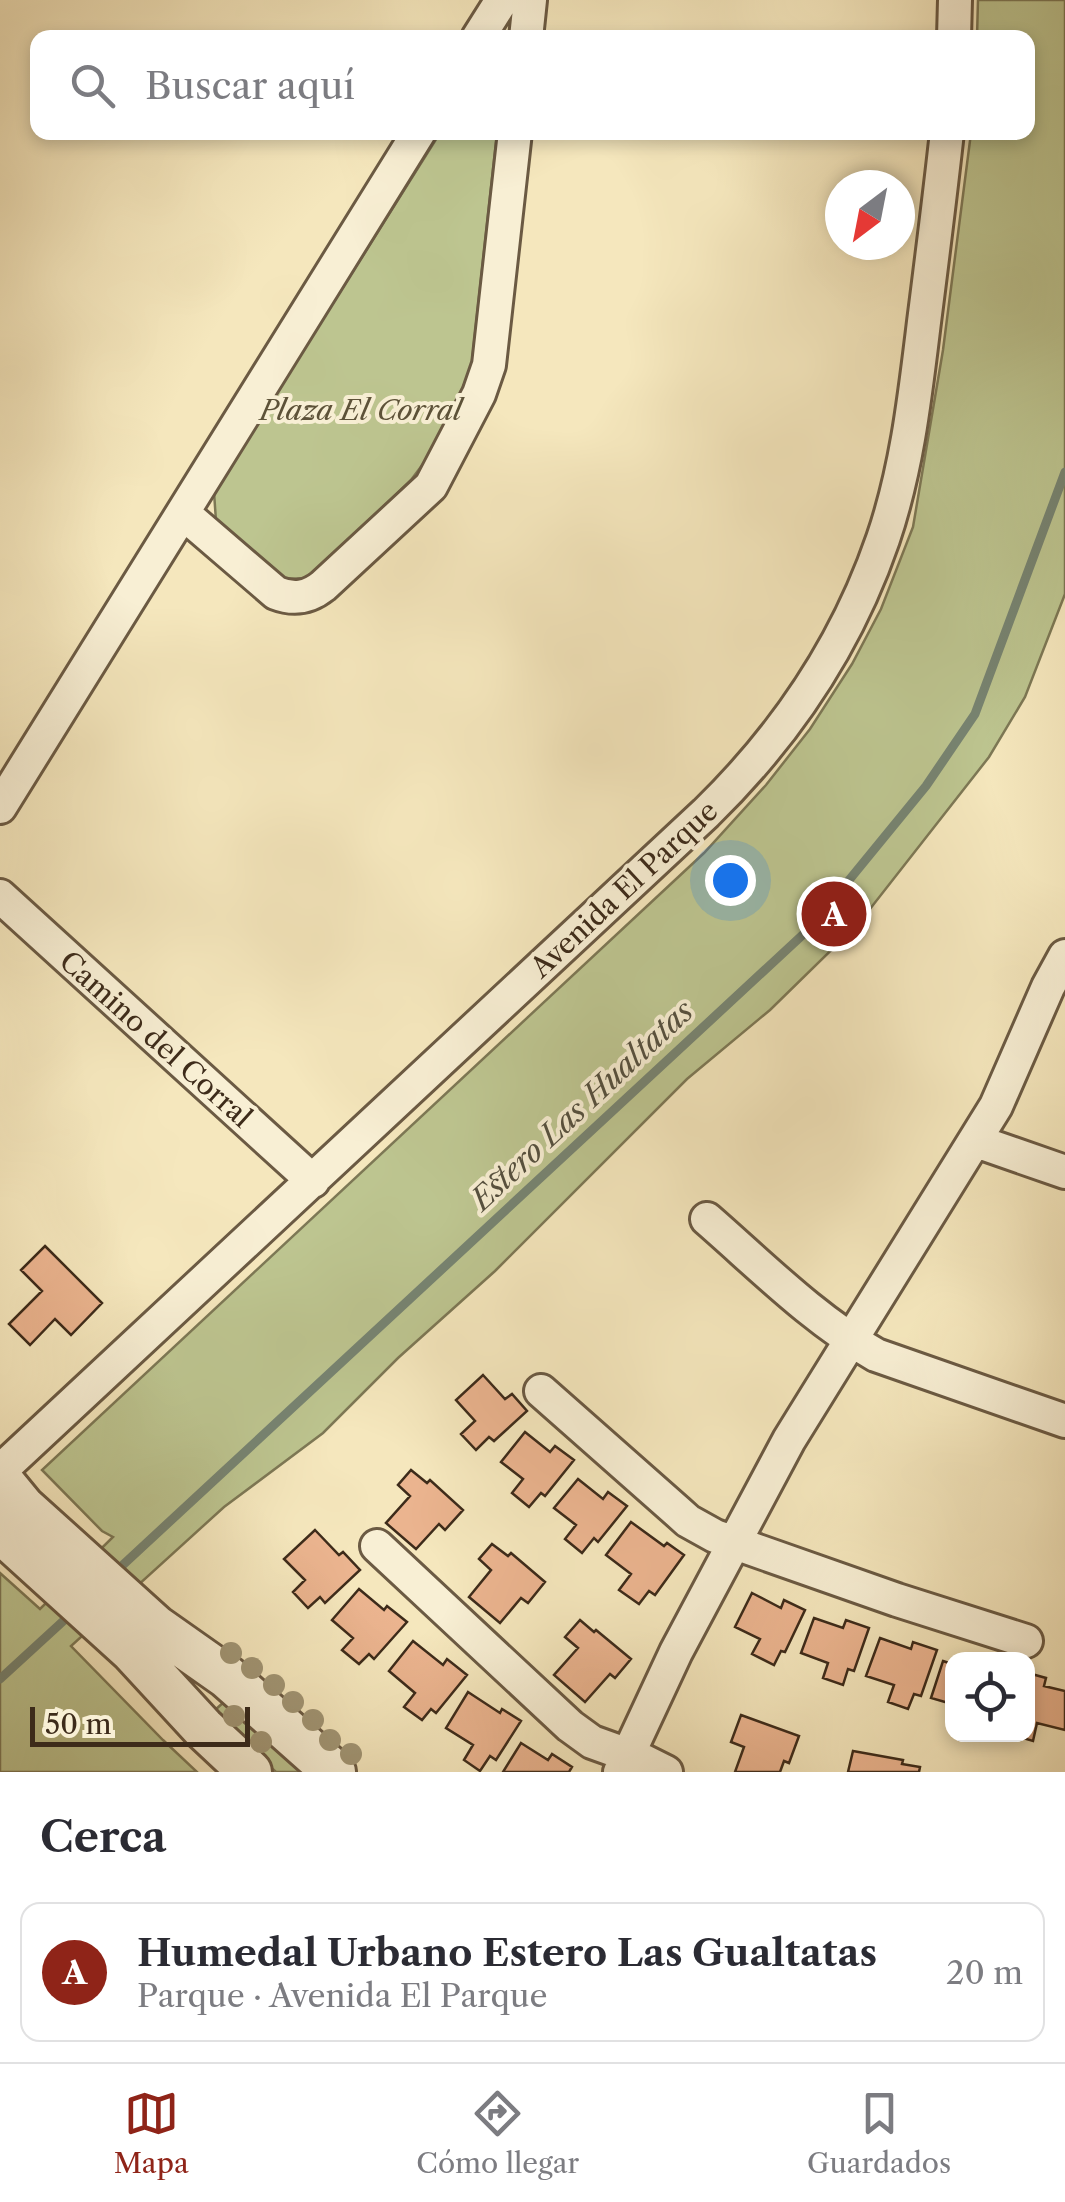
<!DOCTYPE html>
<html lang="es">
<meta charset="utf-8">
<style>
body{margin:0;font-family:"Libre Caslon Text",serif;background:#f2f2f3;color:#2b2b33}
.controls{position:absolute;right:30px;bottom:30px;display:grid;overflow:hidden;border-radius:20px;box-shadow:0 5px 15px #0003}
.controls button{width:90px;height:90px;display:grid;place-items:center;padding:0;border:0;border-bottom:2px solid #e1e1e2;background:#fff;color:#2b2b33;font:50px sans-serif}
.compass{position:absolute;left:825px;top:170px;width:90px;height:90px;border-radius:50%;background:#fff;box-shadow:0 5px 15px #0003;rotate:212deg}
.scale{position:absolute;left:30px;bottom:25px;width:220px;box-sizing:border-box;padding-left:10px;border:5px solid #3d2b1a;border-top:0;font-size:28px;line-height:35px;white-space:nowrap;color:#3d2b1a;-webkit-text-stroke:8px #f8efd4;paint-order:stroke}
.you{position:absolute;left:730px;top:880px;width:35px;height:35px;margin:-25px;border:8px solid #fff;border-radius:50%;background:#1a73e8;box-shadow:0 0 0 15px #1a73e833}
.badge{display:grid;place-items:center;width:65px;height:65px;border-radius:50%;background:#8f2418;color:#fff;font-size:32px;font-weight:700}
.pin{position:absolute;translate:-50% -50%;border:5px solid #fff;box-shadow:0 2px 10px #0006}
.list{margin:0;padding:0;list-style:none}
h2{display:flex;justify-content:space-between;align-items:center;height:130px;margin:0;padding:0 40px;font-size:42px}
h2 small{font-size:32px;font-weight:400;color:#7c7c81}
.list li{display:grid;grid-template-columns:65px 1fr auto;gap:30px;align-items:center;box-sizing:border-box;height:140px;margin:0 20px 20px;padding:0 20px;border:2px solid #e1e1e2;border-radius:20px}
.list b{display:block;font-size:38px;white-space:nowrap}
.list p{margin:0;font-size:32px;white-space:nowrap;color:#7c7c81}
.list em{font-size:32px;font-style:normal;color:#7c7c81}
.icon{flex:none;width:55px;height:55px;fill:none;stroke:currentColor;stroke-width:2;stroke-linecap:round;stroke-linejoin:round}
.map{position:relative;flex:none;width:1065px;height:1772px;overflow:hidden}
.search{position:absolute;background:#fff;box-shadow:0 5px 15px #0003;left:30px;right:30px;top:30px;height:110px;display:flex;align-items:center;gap:25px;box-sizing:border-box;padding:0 35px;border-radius:20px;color:#7c7c81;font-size:38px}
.sheet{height:290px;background:#fff}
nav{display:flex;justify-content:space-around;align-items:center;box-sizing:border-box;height:140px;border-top:2px solid #e1e1e2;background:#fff;font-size:28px;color:#7c7c81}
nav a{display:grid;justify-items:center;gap:5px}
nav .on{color:#8f2418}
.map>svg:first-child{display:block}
.green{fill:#bdc590;stroke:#7d7855;stroke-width:2.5}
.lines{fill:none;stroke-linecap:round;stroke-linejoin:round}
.stream{stroke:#778472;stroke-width:9}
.building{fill:#ebb48f;stroke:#3d2b1a;stroke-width:2.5}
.minor-casing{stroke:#6b5a43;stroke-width:38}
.tertiary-casing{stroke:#6b5a43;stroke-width:48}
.minor{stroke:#f8efd4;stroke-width:32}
.tertiary{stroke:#f8efd4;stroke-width:42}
.tree{fill:#a19574}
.labels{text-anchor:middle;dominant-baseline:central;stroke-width:8;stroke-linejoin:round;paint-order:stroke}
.park-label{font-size:28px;font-style:italic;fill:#5d5238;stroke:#f8efd4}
.street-label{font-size:28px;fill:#3d2b1a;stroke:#f8efd4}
.water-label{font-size:30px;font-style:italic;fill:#55503f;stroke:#f8efd4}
</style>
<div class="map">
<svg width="1065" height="1772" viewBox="0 0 1065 1772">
<rect width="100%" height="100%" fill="#f5e7bd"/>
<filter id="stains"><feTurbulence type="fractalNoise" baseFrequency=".002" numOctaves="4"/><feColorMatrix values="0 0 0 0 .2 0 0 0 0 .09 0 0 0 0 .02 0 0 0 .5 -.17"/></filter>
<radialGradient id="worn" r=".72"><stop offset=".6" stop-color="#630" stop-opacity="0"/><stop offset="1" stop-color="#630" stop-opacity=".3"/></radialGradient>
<path class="green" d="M978 0H1065V594L1025 697 989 757 859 923 770 1010 687 1079 495 1271 398 1358 323 1433 224 1507 71 1646 163 1740 197 1772H0V1573L40 1609 113 1537 102 1531 42 1470 704 853 766 785 810 729 852 664 881 609 913 527 943 350 971 133 1028 132V38L977 37Z
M440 133H497L471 370 432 452 411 480 309 578 281 579 216 521 214 492Z
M224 1702 310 1772H276L218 1719 215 1710Z"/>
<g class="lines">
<path class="stream" d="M112 1575 809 929 926 786 975 714 1065 472
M0 1679 72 1613"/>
</g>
<path class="building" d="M45 1246 102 1303 71 1335 55 1319 30 1345 9 1324 42 1291 21 1270Z
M483 1375 505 1399 512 1394 527 1411 494 1441 489 1437 476 1450 461 1434 475 1421 456 1400Z
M525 1432 550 1452 555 1446 574 1460 545 1496 541 1493 529 1507 512 1493 523 1479 501 1462Z
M411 1470 427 1483 430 1480 463 1510 445 1530 439 1524 416 1549 386 1523 410 1496 398 1485Z
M578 1479 603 1499 608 1492 627 1506 598 1542 594 1538 582 1553 565 1539 576 1525 554 1508Z
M631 1522 664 1546 667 1543 684 1555 655 1595 649 1591 639 1604 619 1590 631 1574 606 1555Z
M315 1530 339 1555 343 1552 360 1570 325 1603 320 1597 308 1608 293 1592 305 1580 284 1559Z
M492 1544 508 1556 511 1553 545 1582 528 1603 521 1598 500 1623 469 1597 491 1570 479 1559Z
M359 1589 384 1610 387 1606 407 1622 374 1659 369 1654 359 1664 342 1650 353 1638 332 1620Z
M752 1593 781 1608 784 1600 805 1610 785 1652 781 1651 774 1665 752 1654 760 1639 735 1627Z
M814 1618 843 1628 846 1620 869 1628 854 1671 848 1669 843 1685 823 1678 828 1663 801 1653Z
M580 1620 594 1632 596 1630 631 1659 615 1678 610 1674 585 1702 554 1675 578 1648 565 1637Z
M880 1638 911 1649 913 1642 937 1650 921 1696 914 1694 908 1709 888 1702 894 1685 866 1676Z
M413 1641 443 1665 447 1659 467 1675 436 1713 431 1709 422 1720 404 1707 415 1693 389 1671Z
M943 1661 952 1664V1704L931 1698Z
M1028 1673 1046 1678 1044 1686 1065 1691V1730L1037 1723 1033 1741 1009 1734H1028Z
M468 1692 500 1713 502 1709 521 1721 496 1760 490 1756 480 1771 464 1760 473 1745 446 1728Z
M741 1715 799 1736 789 1763 784 1761 780 1772H735L744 1747 731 1742Z
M521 1743 548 1760 552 1754 572 1767 569 1772H503Z
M853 1751 903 1760 902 1764 920 1767 919 1772H848Z"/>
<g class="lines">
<g class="minor-casing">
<path id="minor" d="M478 38 502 0
M526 38 530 0
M954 38 955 0
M183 513 276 593C294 600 308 598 323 586L431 486 479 394 489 365 515 132
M0 807 419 132
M0 896 313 1181
M976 1141 1065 1172
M707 1219C761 1266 813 1319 876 1355L1065 1421
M541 1391 678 1512 688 1521 715 1536 897 1600 1026 1641
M0 1471 706 813C785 736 847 644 883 539 907 469 915 396 924 322 932 259 940 196 947 132
M377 1546 570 1726 592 1742 642 1760 666 1772
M620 1772 676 1652 789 1440 996 1106 1048 987 1065 956"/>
</g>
<g class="tertiary-casing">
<path id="tertiary" d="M0 1479 23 1507 156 1627 227 1677 334 1772
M0 1531 132 1651 203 1728 250 1772"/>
</g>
<use href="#minor" class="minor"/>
<use href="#tertiary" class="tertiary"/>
</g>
<g class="tree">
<circle cx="231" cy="1653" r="11"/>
<circle cx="252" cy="1668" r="11"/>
<circle cx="274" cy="1685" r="11"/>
<circle cx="293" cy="1702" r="11"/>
<circle cx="234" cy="1716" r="11"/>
<circle cx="313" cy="1720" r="11"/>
<circle cx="330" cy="1740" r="11"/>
<circle cx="261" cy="1742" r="11"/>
<circle cx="351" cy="1754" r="11"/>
</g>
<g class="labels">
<g class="park-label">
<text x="361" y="410">Plaza El Corral</text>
</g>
<g class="street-label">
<text transform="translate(624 889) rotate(-43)">Avenida El Parque</text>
<text transform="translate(156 1039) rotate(42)">Camino del Corral</text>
</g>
<g class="water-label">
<text transform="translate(582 1105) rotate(-43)">Estero Las Hualtatas</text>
</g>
</g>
<rect width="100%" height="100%" filter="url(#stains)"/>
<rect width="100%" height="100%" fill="url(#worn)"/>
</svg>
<div class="controls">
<button><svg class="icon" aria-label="locate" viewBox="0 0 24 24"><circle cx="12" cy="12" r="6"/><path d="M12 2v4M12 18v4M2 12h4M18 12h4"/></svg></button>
</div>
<svg class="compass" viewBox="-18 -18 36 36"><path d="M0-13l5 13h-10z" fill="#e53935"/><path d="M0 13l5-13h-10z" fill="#7c7c81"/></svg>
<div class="scale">50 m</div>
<div class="you"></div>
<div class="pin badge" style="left:834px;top:914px">A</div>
<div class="search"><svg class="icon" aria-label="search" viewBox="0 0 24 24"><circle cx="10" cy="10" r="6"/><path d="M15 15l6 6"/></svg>Buscar aquí</div>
</div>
<section class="sheet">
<h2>Cerca<small></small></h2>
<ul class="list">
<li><span class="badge">A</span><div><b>Humedal Urbano Estero Las Gualtatas</b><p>Parque · Avenida El Parque</p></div><em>20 m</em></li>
</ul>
</section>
<nav>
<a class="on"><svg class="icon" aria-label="map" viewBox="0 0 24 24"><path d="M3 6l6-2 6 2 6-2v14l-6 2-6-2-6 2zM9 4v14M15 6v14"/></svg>Mapa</a>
<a><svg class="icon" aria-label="directions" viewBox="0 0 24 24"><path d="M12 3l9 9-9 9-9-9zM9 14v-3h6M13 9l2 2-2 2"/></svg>Cómo llegar</a>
<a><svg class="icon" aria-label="saved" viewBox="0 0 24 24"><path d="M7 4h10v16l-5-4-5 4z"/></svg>Guardados</a>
</nav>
